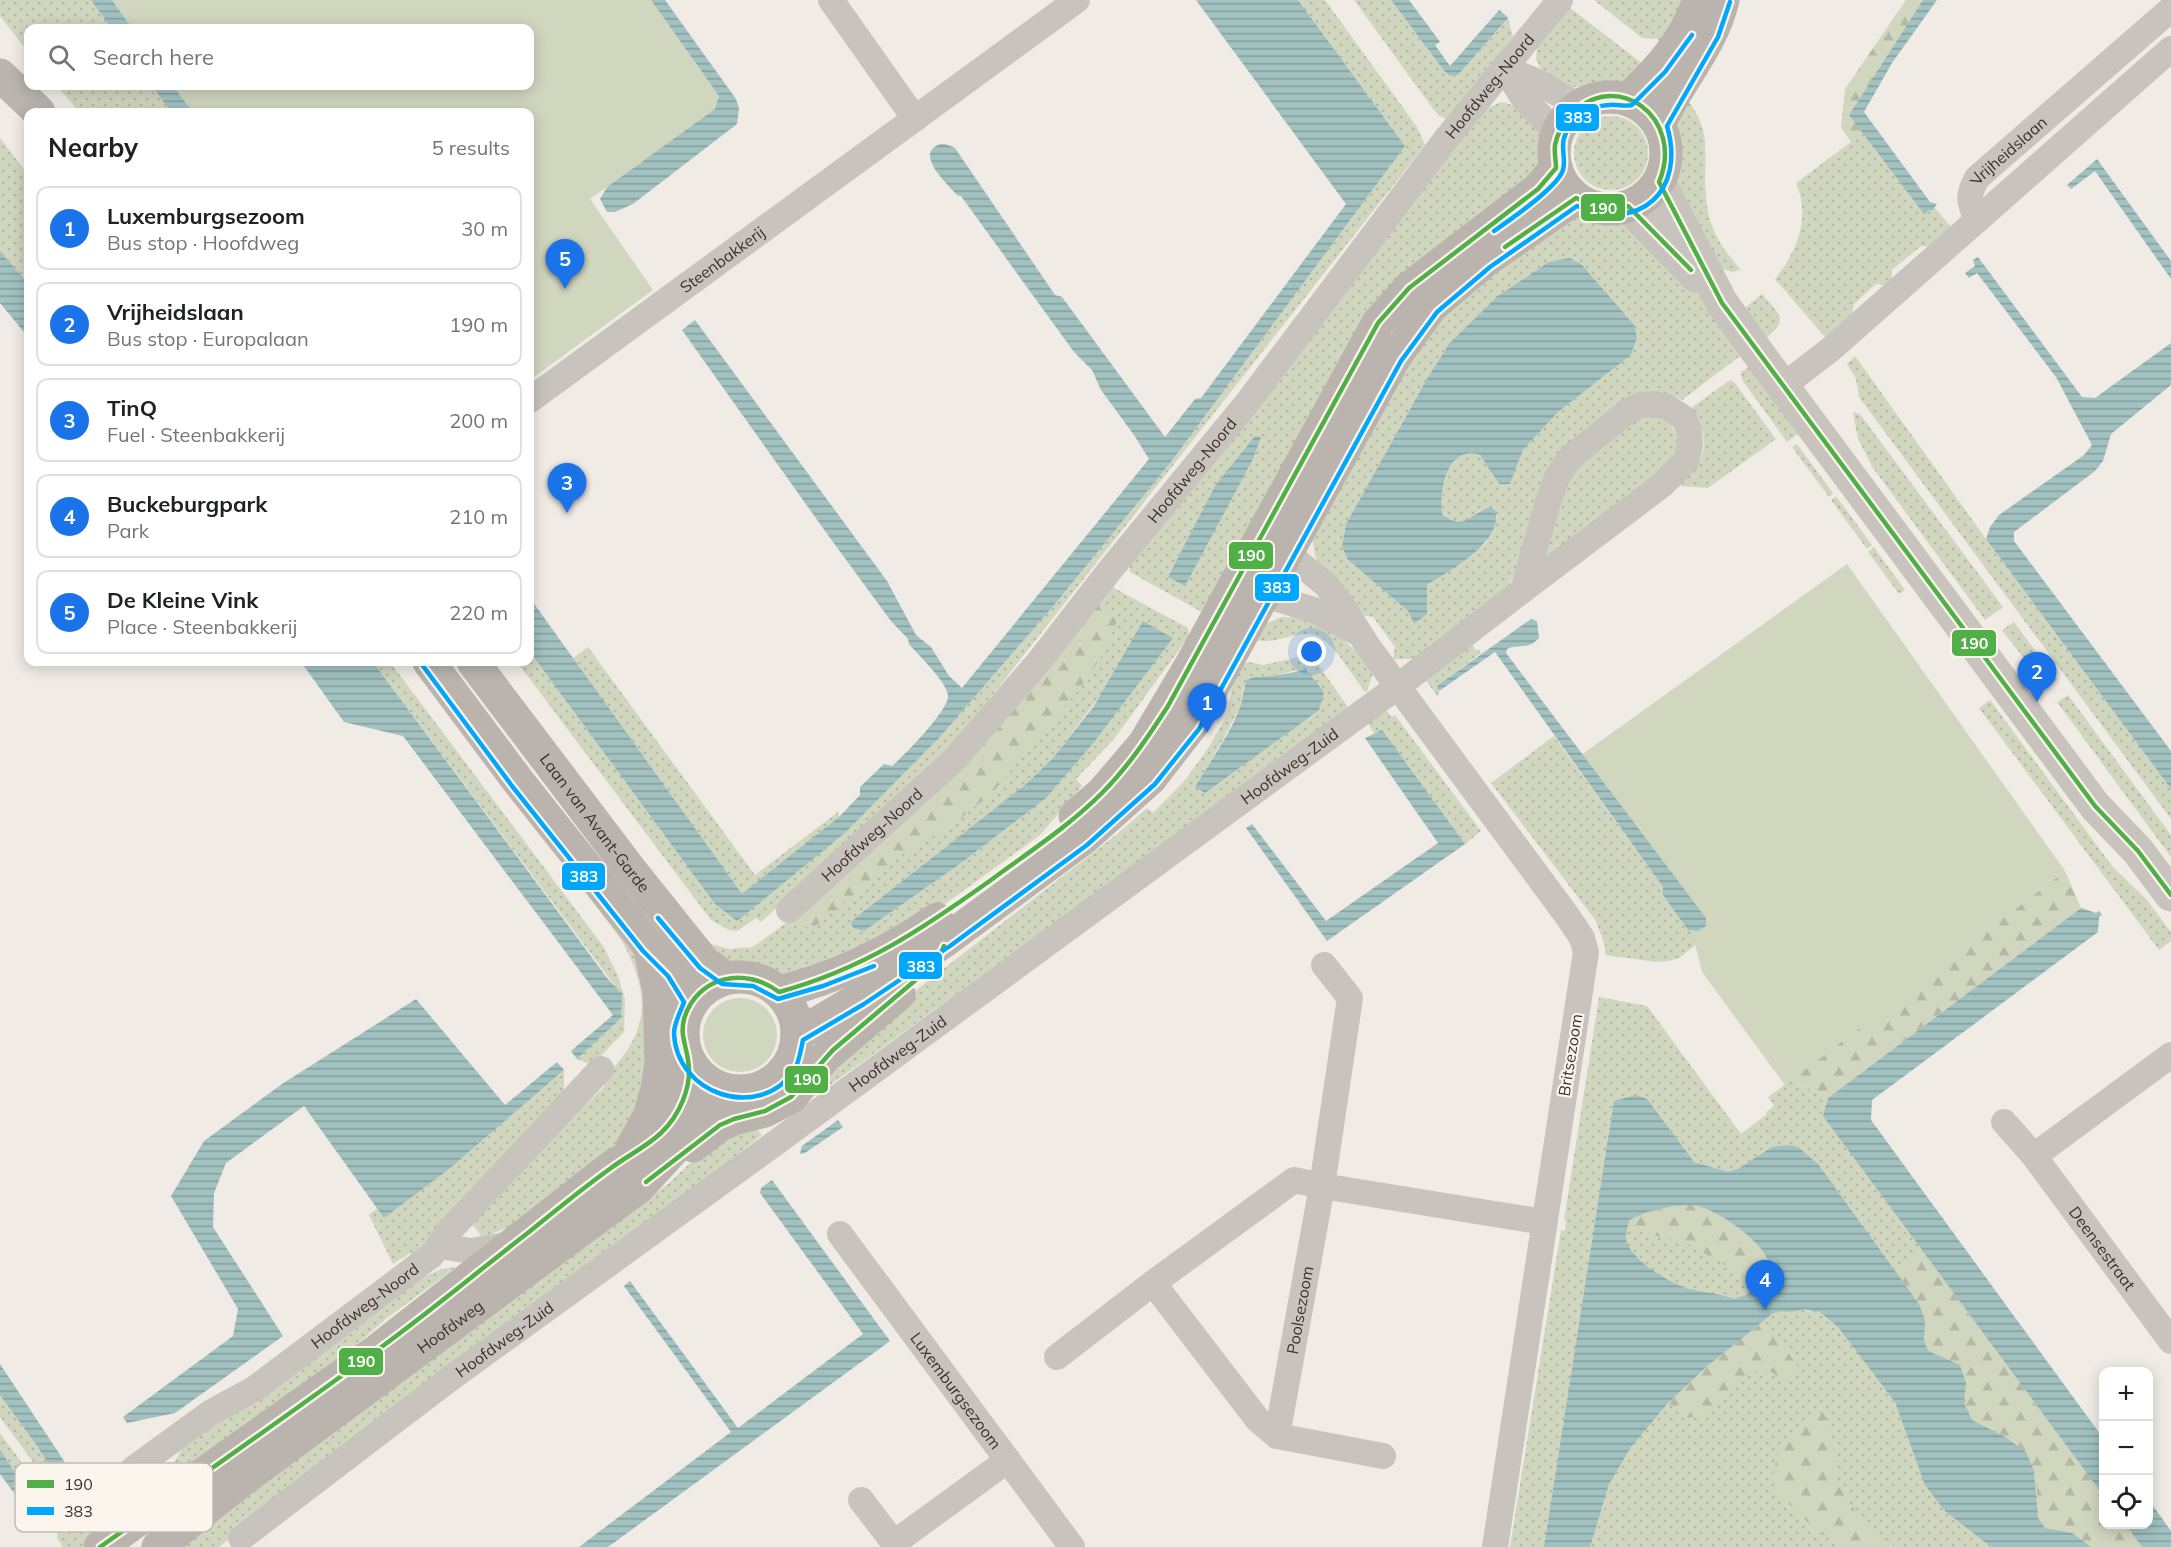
<!DOCTYPE html>
<meta charset="utf-8">
<style>
body{margin:0;font-family:Mulish,sans-serif;background:#f6f6f6;color:#202124}
.controls{position:absolute;right:18px;bottom:18px;display:grid;overflow:hidden;border-radius:12px;box-shadow:0 3px 15px #0003}
.controls button{width:54px;height:54px;display:grid;place-items:center;padding:0;border:0;border-bottom:2px solid #e0e0e0;background:#fff;color:#202124;font:30px sans-serif}
.you{position:absolute;left:1312px;top:652px;width:21px;height:21px;margin:-15px;border:4px solid #fff;border-radius:50%;background:#1a73e8;box-shadow:0 0 0 9px #1a73e833}
.badge{display:grid;place-items:center;width:39px;height:39px;border-radius:50%;background:#1a73e8;color:#fff;font-size:20px;font-weight:700}
.pin{position:absolute;translate:-50% -50px;filter:drop-shadow(0 2px 3px #0008)}
.pin::after{content:'';position:absolute;top:32px;width:21px;height:18px;background:inherit;clip-path:polygon(0 0,100% 0,50% 100%)}
.list{margin:0;padding:0;list-style:none}
h2{display:flex;justify-content:space-between;align-items:center;height:78px;margin:0;padding:0 24px;font-size:26px}
h2 small{font-size:20px;font-weight:400;color:#757577}
.list li{display:grid;grid-template-columns:39px 1fr auto;gap:18px;align-items:center;box-sizing:border-box;height:84px;margin:0 12px 12px;padding:0 12px;border:2px solid #e0e0e0;border-radius:12px}
.list b{display:block;font-size:22px;white-space:nowrap}
.list p{margin:0;font-size:20px;white-space:nowrap;color:#757577}
.list em{font-size:20px;font-style:normal;color:#757577}
.icon{flex:none;width:33px;height:33px;fill:none;stroke:currentColor;stroke-width:2;stroke-linecap:round;stroke-linejoin:round}
.map{position:relative;flex:none;width:2171px;height:1547px;overflow:hidden}
.search{position:absolute;background:#fff;box-shadow:0 3px 15px #0003;left:24px;top:24px;width:510px;height:66px;display:flex;align-items:center;gap:15px;box-sizing:border-box;padding:0 21px;border-radius:12px;color:#757577;font-size:22px}
.panel{position:absolute;background:#fff;box-shadow:0 3px 15px #0003;left:24px;top:108px;width:510px;height:558px;border-radius:12px}
.map>svg:first-child{display:block}
.grass{fill:url(#grass-dots);fill-rule:evenodd}
.forest{fill:url(#forest-firs)}
.garden{fill:#d1d6bf}
.water{fill:url(#water-rules);fill-rule:evenodd}
.pier{fill:#f0ebe5}
.lines{fill:none;stroke-linecap:round;stroke-linejoin:round}
.minor{stroke:#c9c3be;stroke-width:26}
.tertiary{stroke:#c9c3be;stroke-width:33}
.secondary{stroke:#bab3ae;stroke-width:33}
.bus-1-casing{stroke:#fbf5ee;stroke-width:9}
.bus-2-casing{stroke:#fbf5ee;stroke-width:9}
.bus-1{stroke:#50af46;stroke-width:4.5}
.bus-2{stroke:#00a7ff;stroke-width:4.5}
.labels{text-anchor:middle;dominant-baseline:central;stroke-width:4.5;stroke-linejoin:round;paint-order:stroke}
.street-label{font-size:16px;fill:#3b302b;stroke:#fbf5ee}
.key{fill:#fbf5ee;stroke:#c1bab4;stroke-width:1.5}
.key-label{font-size:16px;fill:#3b302b}
.line-badge{stroke:#fbf5ee;stroke-width:2}
.badge-label{font-size:16px;text-anchor:middle;font-weight:bold;fill:#fff}
</style>
<div class="map">
<svg width="2171" height="1547" viewBox="0 0 2171 1547">
<defs>
<pattern id="grass-dots" width="8" height="8" patternUnits="userSpaceOnUse" patternTransform="scale(1.5)"><rect width="8" height="8" fill="#d1d6bf"/><path d="M2 2h.1M6 6h.1" fill="none" stroke="#b4b8a4" stroke-width="1.8" stroke-linecap="round"/></pattern>
<pattern id="forest-firs" width="22" height="20" patternUnits="userSpaceOnUse" patternTransform="scale(1.5)"><rect width="22" height="20" fill="#d1d6bf"/><path d="M5 1l3.5 6h-7zM16 11l3.5 6h-7z" fill="#b4b8a4"/></pattern>
<pattern id="water-rules" width="6" height="5" patternUnits="userSpaceOnUse" patternTransform="scale(1.5)"><rect width="6" height="5" fill="#a1c2c1"/><path d="M0 2.5h6" fill="none" stroke="#849e9d"/></pattern>
</defs>
<rect width="100%" height="100%" fill="#f0ebe5"/>
<path class="grass" d="M0 0H91L111 28H28V52L0 16Z
M1298 0H1325L1417 127 1425 145 950 749 911 788 761 922 756 918 737 931 729 930 711 920 517 662H530V652L715 904 737 920 845 833 940 737 1055 604 1171 462 1405 146Z
M1354 0H1391L1445 72 1458 75 1508 19 1513 36 1455 114 1447 119 1439 116 1434 110Z
M1594 0H1685L1666 46 1658 39 1642 38Z
M1569 7 1648 68 1624 84 1585 87H1571L1544 75 1536 59 1537 50 1540 41Z
M57 86H152L171 112H79Z
M1682 94C1718 133 1700 160 1707 206 1710 231 1725 252 1741 270L1732 272 1723 269 1674 188 1678 156 1674 127Z
M1501 102C1513 104 1518 107 1526 116 1545 137 1544 141 1541 169L1404 282 1209 616 1130 572V564L1486 109Z
M1574 153a37 37 0 1 1 74 0a37 37 0 1 1-74 0Z
M1863 133 1924 214 1935 208 1953 229 1931 247 1921 246 1892 270V281L1886 285 1876 284 1854 304 1852 314 1825 337 1775 279C1797 252 1811 217 1796 183Z
M0 138 28 175V283L0 251Z
M1579 215 1624 221 1691 284 1744 353 1682 400 1671 395 1656 393 1581 435 1520 565 1508 586 1416 659H1393L1395 647 1373 617 1360 615 1321 570 1315 556 1312 536 1425 322ZM1637 338 1631 355 1558 412 1523 450 1510 484H1499L1480 455C1446 445 1441 489 1442 514 1458 526 1466 524 1480 510L1497 516 1493 531 1485 544 1427 585V614L1413 623 1408 611 1347 559 1342 546 1346 524 1428 377 1449 344Z
M1762 294C1779 315 1791 319 1764 339L1746 313V307Z
M1855 356 1986 539 2171 789V819L1859 397 1856 379 1847 364Z
M1753 364 1803 430 1787 442 1742 380 1741 372Z
M1730 380 1734 382 1776 439 1708 488 1681 486 1677 483C1683 478 1690 473 1695 467 1710 449 1704 424 1691 408Z
M1853 412 1860 414 2003 607 1985 620 1873 468 1858 439Z
M1652 416C1656 417 1663 419 1666 421 1683 433 1678 453 1667 466L1545 561C1551 527 1558 483 1584 458 1600 442 1622 430 1641 417Z
M1797 444 1833 493 1829 497 1792 447Z
M1836 496 1872 545 1867 549 1831 500Z
M1874 547 1905 590 1899 594 1868 552Z
M1112 587 1188 628 1189 636 1114 739 1076 779 1082 786 1040 835 920 922 783 978C760 971 735 968 713 958L482 662H493L694 929 711 944 729 949 753 947 790 920 957 821ZM1153 626 1172 638 1091 746 1046 798 957 866 864 931 853 928 859 915 1026 784 1053 758Z
M1281 617C1324 616 1350 641 1373 673L1367 692 1364 691C1354 677 1336 648 1323 639 1300 623 1273 651 1250 637L1263 625Z
M2014 622 2057 680 2046 687 2002 630Z
M1471 644 1477 651 1479 650 1481 653 1438 685 1437 688 1439 691 1438 697 1425 679Z
M588 647 755 875 838 812 839 817 742 895 572 659Z
M1308 655 1315 660 1350 710 815 1096 820 1078 871 1025 1116 835 1147 808 1153 813 1186 779 1209 747 1228 713 1231 690 1241 665 1249 662 1263 665ZM1293 671H1306L1324 692 1195 787 1224 738 1240 707 1243 688 1255 677 1272 676Z
M373 662H390L603 946 618 976 625 999 624 1032 592 1065 577 1059 621 1018V994Z
M415 662 638 955 653 1063 623 1139 588 1169 513 1225 483 1238 470 1222 524 1163 604 1087C604 1074 616 1066 623 1056 653 1016 643 981 622 941Z
M2068 695 2171 835V857L2057 702Z
M1990 700 2112 866 2147 900 2171 932V941L2159 950 1979 708Z
M1385 709 1392 717 1395 715 1481 831 1465 844 1382 731 1374 734 1367 721Z
M1554 736 1663 887V896L1703 939 1679 958 1668 961 1656 962 1605 955V946L1596 921 1491 783Z
M1599 997 1647 1006 1741 1134 1767 1114 1766 1112 1774 1106 1768 1097 1791 1080 1828 1098 1826 1106 2103 1476 2104 1524 2140 1525 2157 1547H1510L1561 1230 1565 1231 1566 1221 1564 1220Z
M564 1070V1093L414 1259 410 1253 393 1264 369 1215 377 1208 384 1218 448 1170Z
M756 1129 762 1135 714 1173 232 1528 235 1535 219 1547H171L575 1254 668 1184 703 1151 726 1138Z
M452 1267 455 1268 387 1318 321 1376 159 1488 182 1449 415 1281 439 1270Z
M0 1395 35 1443 66 1491 82 1486 88 1480 105 1471 110 1476 74 1503 65 1500 55 1492 0 1417Z
M0 1433 50 1501 54 1509V1517L40 1527 33 1519 42 1511 0 1450Z
M114 1489 112 1515 82 1547H63L57 1538 58 1532Z"/>
<path class="forest" d="M1906 0H1923L1849 115 1863 133 1851 142 1841 127 1845 89Z
M1100 602 1119 616 1105 651 1080 688 992 793 957 821 902 855 812 929 790 920C850 871 909 821 963 766 1013 716 1056 658 1100 602Z
M2065 871 2081 908 1828 1098 1791 1080Z
M1673 1206C1683 1206 1693 1204 1701 1207 1727 1214 1804 1268 1755 1290L1743 1275 1686 1243 1628 1229 1629 1220 1647 1212Z
M1922 1251 2103 1495 2104 1524 2126 1525 2142 1547H2091L2072 1533 2045 1528C2031 1508 2042 1483 2033 1469 2026 1459 2014 1445 2005 1437 1978 1416 1961 1430 1966 1383L1941 1357 1928 1351C1924 1338 1928 1328 1924 1317 1918 1300 1905 1285 1895 1271Z
M1764 1321 1797 1365 1785 1383 1772 1372 1753 1371 1733 1384 1709 1412 1688 1418 1668 1403 1706 1367Z
M1825 1412C1828 1422 1831 1433 1833 1444 1834 1453 1833 1462 1835 1472 1842 1498 1873 1540 1900 1547H1846L1818 1532 1775 1490 1773 1473 1778 1455 1811 1416Z"/>
<path class="garden" d="M112 0H651L719 96 716 109 590 199 653 290 530 380V112H193L173 86H530V28H132Z
M1847 564 2065 871 1785 1085 1702 972 1687 912 1577 758Z
M703 1035a37 37 0 1 1 74 0a37 37 0 1 1-74 0Z"/>
<path class="water" d="M91 0H112L132 28H111Z
M651 0H665L736 99 739 108 737 124 633 204 615 212H607L600 199 607 187 715 109 719 96Z
M1196 0H1298L1405 146 1171 462 1055 604 940 737 845 833 737 921 715 904 530 652V598L742 894 839 817 860 795V787L884 764 892 766C903 757 951 708 948 695 946 681 919 656 909 644L908 639 891 621 830 538 682 330 695 320 887 581 916 635 931 647 949 676 962 688 1149 459 1134 435 1101 390 1092 370 1074 352 961 196 957 195C949 186 917 157 936 146 942 142 949 145 955 148L1055 295 1062 297 1165 437 1195 399 1201 398 1346 204Z
M1391 0H1409L1440 42 1435 45 1450 66 1508 0H1524L1458 75 1451 76 1445 72Z
M1923 0H1937L1892 63 1864 112 1930 202 1937 204 1932 211 1931 210 1924 214 1849 115Z
M152 86H173L193 112H171Z
M2097 159 2171 261V279L2095 171 2071 189 2067 185Z
M0 251 28 283V337L0 303Z
M1978 257 2082 397 2095 398 2171 343V385L2111 434 2103 461 2095 471 2014 532V541L2171 751V789L1986 539 1990 527 1999 515 2084 455 2092 445 2056 377 1977 273 1969 278 1965 273 1975 266 1973 260Z
M1570 258 1582 265 1634 325 1637 338 1631 355 1558 412 1523 450 1510 484H1499L1480 455C1446 445 1440 490 1442 514 1465 532 1469 514 1490 507L1495 510C1505 542 1448 571 1427 585V614L1414 624 1408 611 1347 559 1342 546 1346 524 1428 377 1449 344 1498 296 1549 262Z
M1255 436 1261 437 1253 459 1185 586 1168 577 1215 486Z
M1531 619 1537 621 1539 638C1527 651 1520 643 1507 649L1506 653 1706 918V926L1698 931 1688 930 1663 895V887L1495 652 1439 691 1437 688 1438 685Z
M1143 621 1173 638 1091 746 1046 798 957 866 864 931 853 928 851 922 859 915 1026 784 1053 758 1094 706Z
M301 662H373L607 978 622 994 621 1018 577 1059 571 1051 613 1015 403 736 344 722Z
M1306 670 1324 692 1319 710 1205 793 1195 787C1210 761 1230 735 1240 707 1243 698 1243 689 1247 680L1255 677 1272 676Z
M1382 730 1465 844 1327 941 1246 828 1252 824 1326 921 1438 843 1365 738Z
M2081 908 2096 913 2099 911 2102 915 2099 917 2098 932 1872 1100 1871 1120 2103 1438V1495L1823 1116 1828 1098Z
M416 999 505 1105 557 1062 564 1070 448 1170 384 1218 304 1106 226 1163 214 1193 213 1227 283 1336 175 1413 127 1423 123 1417 233 1336 238 1309 171 1196 204 1141 282 1084Z
M1636 1095 1647 1099 1694 1162 1728 1172 1738 1169 1772 1147 1789 1145 1798 1147 1818 1164 1919 1304 1925 1320 1924 1340 1928 1351 1960 1365 1966 1383 1964 1403 1972 1420 2005 1437 2026 1452 2034 1471 2038 1518 2045 1528 2072 1533 2091 1547H1991L1945 1511 1925 1485 1895 1402 1838 1327 1820 1312 1805 1309 1791 1312 1779 1311 1772 1314 1706 1367 1668 1403 1631 1447 1609 1484 1590 1547H1544L1614 1101ZM1673 1206C1682 1206 1692 1204 1701 1207 1723 1213 1787 1256 1767 1282 1761 1291 1744 1295 1734 1299 1719 1293 1705 1293 1689 1289 1671 1284 1628 1259 1626 1238 1626 1233 1628 1225 1629 1220L1647 1212Z
M838 1120 843 1127 805 1153 800 1154 802 1146Z
M772 1180 890 1341 608 1547H579L731 1432 624 1286 630 1281 738 1428 863 1334 760 1193 761 1188Z
M0 1364 70 1470 75 1477 88 1480 83 1486 70 1492 66 1491 35 1443 0 1395Z
M0 1450 42 1512 33 1519 0 1474Z
M2149 1500 2171 1531V1547H2142L2126 1525 2148 1524Z"/>
<path class="pier" d="M1504 0H1527L1511 20 1497 8Z"/>
<g class="lines">
<g class="minor">
<path d="M831 0 915 119"/>
<path d="M1504 68 1538 82 1579 106"/>
<path d="M1504 68 1524 99 1557 133"/>
<path id="s1" d="M1977 220C1969 201 1967 196 1977 178L2171 9"/>
<path d="M1783 386 1831 349 2171 49"/>
<path id="s2" d="M530 400 1077 0"/>
<path d="M1654 404 1667 407 1685 419 1689 431 1690 445 1686 461 1662 485 1523 590 1548 502 1557 477 1570 458 1628 411 1641 405Z"/>
<path d="M1269 556 1287 553 1326 585 1343 607 1367 645 1568 917 1582 938 1586 952 1495 1547"/>
<path d="M1257 580 1264 595 1314 610 1358 633"/>
<path id="s3" d="M789 910 955 759 1041 659 1110 570 1247 403 1446 139 1560 0"/>
<path id="s4" d="M2171 1055 2034 1156 2171 1341"/>
<path d="M2004 1122 2034 1156"/>
<path id="s5" d="M840 1234 1072 1547"/>
<path d="M439 1246 471 1251 512 1244"/>
<path d="M1153 1283 1258 1420 1277 1436 1383 1456"/>
<path d="M1057 1357 1153 1283 1294 1180 1322 1186 1544 1222"/>
<path id="s6" d="M1277 1436 1322 1186 1350 998 1324 965"/>
<path d="M861 1500 894 1543"/>
<path id="s7" d="M134 1523 133 1469 210 1413 254 1389 432 1255 450 1230 601 1069"/>
<path id="s8" d="M241 1538 451 1378 774 1144 1397 687 1523 590"/>
<path d="M897 1547 894 1543 1008 1460"/>
</g>
<path class="tertiary" d="M1659 182 1722 303 1758 353 2095 806 2138 851 2171 895
M1628 206 1696 276"/>
<g class="secondary">
<path d="M0 75 39 112"/>
<circle cx="1610" cy="153" r="56"/>
<path d="M1628 99C1660 68 1684 43 1699 0"/>
<path d="M1659 125C1678 81 1712 47 1723 0"/>
<path d="M429 662 518 781 649 946 670 964 692 1002"/>
<path id="s9" d="M473 662 629 868 705 963 726 978"/>
<path d="M1075 816 1102 793 1144 744 1191 665 1378 323 1409 288 1538 189 1556 168"/>
<circle cx="740" cy="1034" r="57"/>
<path d="M779 992C836 978 890 952 937 919"/>
<path d="M797 1035 860 998 946 940 1083 839 1150 779 1192 725 1395 357 1431 307 1485 261 1576 198"/>
<path d="M693 1146 720 1125 734 1119 765 1111 791 1097 825 1057 899 994"/>
<path d="M632 1147 649 1117 657 1089 661 1062 659 991 649 946"/>
<path d="M100 1547 375 1352 610 1168C620 1161 631 1156 642 1149 673 1129 687 1097 690 1062"/>
<path id="s10" d="M158 1547 241 1481 639 1187 692 1129 724 1089"/>
</g>
<g class="bus-1-casing">
<path id="bus-1" d="M1505 247 1576 198 1601 208 1628 206 1691 270
M646 1182 720 1125 734 1119 765 1111 791 1097 833 1050 937 962 944 946
M100 1547C191 1483 283 1419 373 1353 426 1315 477 1272 529 1232 556 1210 583 1188 611 1168 627 1156 646 1147 661 1133 679 1116 693 1086 688 1060 686 1045 680 1035 684 1019 697 976 745 966 779 992 863 969 921 930 991 880 1029 852 1069 826 1102 793 1128 767 1148 737 1168 706L1378 323 1409 288 1538 189 1556 168C1556 161 1554 152 1555 145 1557 135 1563 124 1569 117 1615 65 1686 118 1659 182L1722 303 2095 806 2138 851 2171 895"/>
</g>
<g class="bus-2-casing">
<path id="bus-2" d="M1494 231C1510 220 1558 187 1563 170 1566 160 1561 149 1564 138 1570 118 1589 106 1609 105 1617 104 1624 107 1632 105L1665 72 1692 35
M423 666 512 786 643 951 668 976 684 1002C681 1011 674 1023 674 1033 676 1094 758 1122 794 1071 799 1063 801 1049 803 1040L864 1004 950 946 1087 845 1155 784 1199 729 1401 361 1437 312 1490 267 1577 206C1640 233 1686 191 1667 126L1718 37 1730 2
M658 918 700 968 722 984 753 986 778 999 823 986 874 966"/>
</g>
<use href="#bus-1" class="bus-1"/>
<use href="#bus-2" class="bus-2"/>
</g>
<g class="labels">
<g class="street-label">
<text stroke="none"><textPath href="#s3" startOffset="1084">Hoofdweg-Noord</textPath></text>
<text stroke="none"><textPath href="#s1" startOffset="86">Vrijheidslaan</textPath></text>
<text stroke="none"><textPath href="#s2" startOffset="238">Steenbakkerij</textPath></text>
<text stroke="none"><textPath href="#s3" startOffset="598">Hoofdweg-Noord</textPath></text>
<text stroke="none"><textPath href="#s8" startOffset="1302">Hoofdweg-Zuid</textPath></text>
<text stroke="none"><textPath href="#s9" startOffset="202">Laan van Avant-Garde</textPath></text>
<text stroke="none"><textPath href="#s3" startOffset="112">Hoofdweg-Noord</textPath></text>
<text stroke="none"><textPath href="#s8" startOffset="816">Hoofdweg-Zuid</textPath></text>
<text transform="translate(1570 1055) rotate(-81)">Britsezoom</text>
<text stroke="none"><textPath href="#s4" startOffset="285">Deensestraat</textPath></text>
<text stroke="none"><textPath href="#s7" startOffset="338">Hoofdweg-Noord</textPath></text>
<text stroke="none"><textPath href="#s6" startOffset="128">Poolsezoom</textPath></text>
<text stroke="none"><textPath href="#s10" startOffset="366">Hoofdweg</textPath></text>
<text stroke="none"><textPath href="#s8" startOffset="330">Hoofdweg-Zuid</textPath></text>
<text stroke="none"><textPath href="#s5" startOffset="195">Luxemburgsezoom</textPath></text>
</g>
</g>
<rect x="15" y="1463" width="198" height="69" rx="9" class="key"/>
<rect x="27" y="1480" width="27" height="8" fill="#50af46"/>
<rect x="27" y="1507" width="27" height="8" fill="#00a7ff"/>
<g class="key-label">
<text x="64" y="1490">190</text>
<text x="64" y="1517">383</text>
</g>
<g class="line-badge">
<rect x="1555" y="103" width="45" height="29" rx="6" fill="#00a7ff"/>
<rect x="1580" y="193" width="46" height="29" rx="6" fill="#50af46"/>
<rect x="1228" y="541" width="46" height="29" rx="6" fill="#50af46"/>
<rect x="1254" y="573" width="46" height="29" rx="6" fill="#00a7ff"/>
<rect x="1951" y="629" width="46" height="28" rx="6" fill="#50af46"/>
<rect x="561" y="862" width="45" height="29" rx="6" fill="#00a7ff"/>
<rect x="898" y="951" width="45" height="29" rx="6" fill="#00a7ff"/>
<rect x="784" y="1065" width="45" height="29" rx="6" fill="#50af46"/>
<rect x="338" y="1347" width="46" height="29" rx="6" fill="#50af46"/>
</g>
<g class="badge-label">
<text x="1578" y="123">383</text>
<text x="1603" y="214">190</text>
<text x="1251" y="561">190</text>
<text x="1277" y="593">383</text>
<text x="1974" y="649">190</text>
<text x="584" y="882">383</text>
<text x="921" y="972">383</text>
<text x="807" y="1085">190</text>
<text x="361" y="1367">190</text>
</g>
</svg>
<div class="controls">
<button>+</button>
<button>−</button>
<button><svg class="icon" aria-label="locate" viewBox="0 0 24 24"><circle cx="12" cy="12" r="6"/><path d="M12 2v4M12 18v4M2 12h4M18 12h4"/></svg></button>
</div>
<div class="you"></div>
<div class="pin badge" style="left:1207px;top:733px">1</div>
<div class="pin badge" style="left:2037px;top:702px">2</div>
<div class="pin badge" style="left:567px;top:513px">3</div>
<div class="pin badge" style="left:1765px;top:1310px">4</div>
<div class="pin badge" style="left:565px;top:289px">5</div>
<div class="search"><svg class="icon" aria-label="search" viewBox="0 0 24 24"><circle cx="10" cy="10" r="6"/><path d="M15 15l6 6"/></svg>Search here</div>
<section class="panel">
<h2>Nearby<small>5 results</small></h2>
<ul class="list">
<li><span class="badge">1</span><div><b>Luxemburgsezoom</b><p>Bus stop · Hoofdweg</p></div><em>30 m</em></li>
<li><span class="badge">2</span><div><b>Vrijheidslaan</b><p>Bus stop · Europalaan</p></div><em>190 m</em></li>
<li><span class="badge">3</span><div><b>TinQ</b><p>Fuel · Steenbakkerij</p></div><em>200 m</em></li>
<li><span class="badge">4</span><div><b>Buckeburgpark</b><p>Park</p></div><em>210 m</em></li>
<li><span class="badge">5</span><div><b>De Kleine Vink</b><p>Place · Steenbakkerij</p></div><em>220 m</em></li>
</ul>
</section>
</div>
